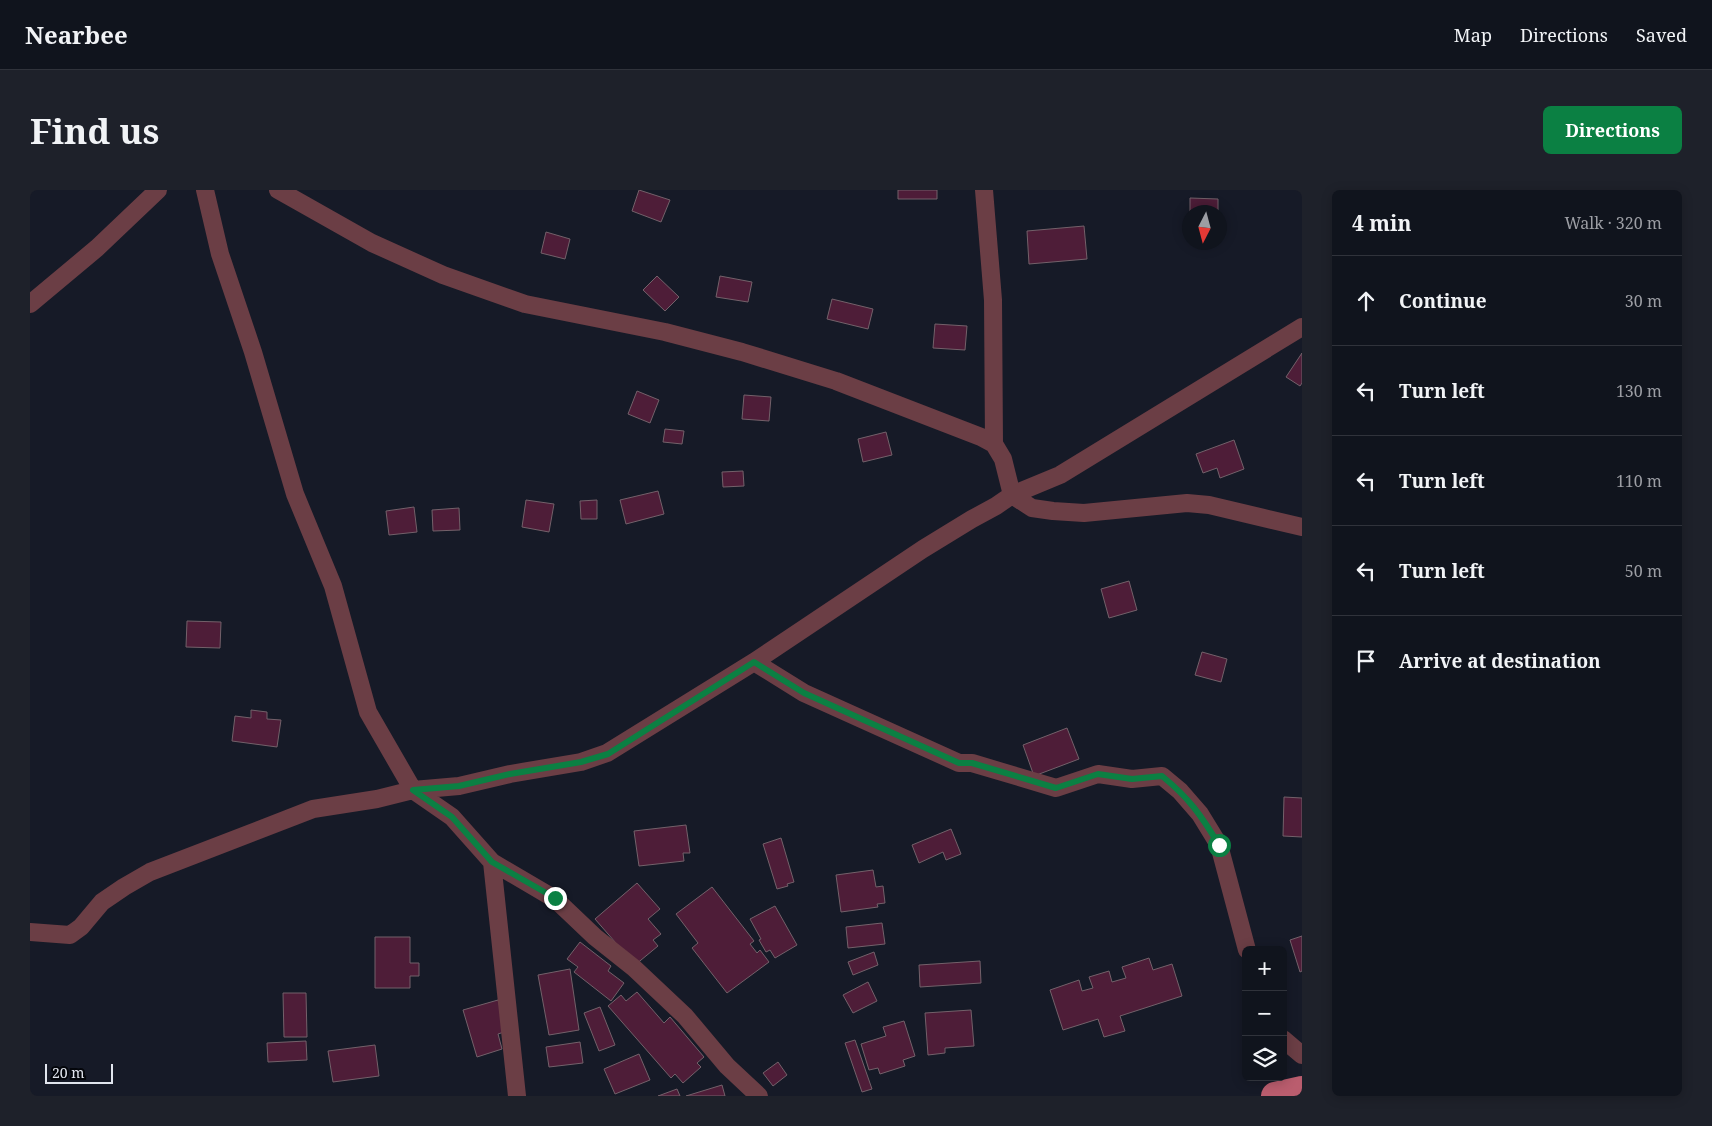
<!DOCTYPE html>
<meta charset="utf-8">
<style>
body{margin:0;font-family:"Noto Serif",serif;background:#1e212a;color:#f1f3f6}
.controls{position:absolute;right:15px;bottom:15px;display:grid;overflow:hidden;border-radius:8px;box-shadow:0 2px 12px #0003}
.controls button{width:45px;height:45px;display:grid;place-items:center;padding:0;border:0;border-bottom:1px solid #30333b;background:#10141d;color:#f1f3f6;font:25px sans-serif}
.compass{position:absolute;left:1152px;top:15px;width:45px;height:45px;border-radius:50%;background:#10141d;box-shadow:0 2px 12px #0003;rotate:186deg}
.scale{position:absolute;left:15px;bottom:12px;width:68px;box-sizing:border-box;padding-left:5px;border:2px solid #e1e5ee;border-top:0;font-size:14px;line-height:18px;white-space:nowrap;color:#e1e5ee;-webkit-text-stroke:4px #04060b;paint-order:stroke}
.stop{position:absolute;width:15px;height:15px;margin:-11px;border:4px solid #0b8043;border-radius:50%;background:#fff}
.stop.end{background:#0b8043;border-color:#fff;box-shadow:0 1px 5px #0008}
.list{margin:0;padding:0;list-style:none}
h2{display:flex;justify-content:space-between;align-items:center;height:65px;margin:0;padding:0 20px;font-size:21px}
h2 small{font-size:16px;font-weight:400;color:#9c9ea4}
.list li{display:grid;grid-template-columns:32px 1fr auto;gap:15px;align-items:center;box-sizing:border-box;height:90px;padding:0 20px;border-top:1px solid #30333b}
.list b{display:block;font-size:19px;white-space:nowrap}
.list em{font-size:16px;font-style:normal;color:#9c9ea4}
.icon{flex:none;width:28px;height:28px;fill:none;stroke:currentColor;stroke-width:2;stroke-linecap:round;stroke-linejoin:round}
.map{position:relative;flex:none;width:1272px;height:906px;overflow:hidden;border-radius:8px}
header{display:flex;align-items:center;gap:30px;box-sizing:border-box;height:70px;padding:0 25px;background:#10141d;border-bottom:1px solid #30333b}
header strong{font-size:24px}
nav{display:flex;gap:28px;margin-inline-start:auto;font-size:18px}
.intro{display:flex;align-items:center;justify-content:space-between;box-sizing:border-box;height:120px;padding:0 30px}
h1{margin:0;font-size:35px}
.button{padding:12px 22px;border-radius:8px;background:#0b8043;color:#fff;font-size:18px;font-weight:700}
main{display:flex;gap:30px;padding:0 30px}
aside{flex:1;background:#10141d;border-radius:8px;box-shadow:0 2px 12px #0003}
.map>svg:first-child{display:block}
.building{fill:#4e1d38;stroke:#73616a}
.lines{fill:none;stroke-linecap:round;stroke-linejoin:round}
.street{stroke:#6b3e45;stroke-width:18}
.primary{stroke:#ba5d6e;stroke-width:28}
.route{stroke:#0b8043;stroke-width:6}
</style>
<header>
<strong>Nearbee</strong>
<nav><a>Map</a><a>Directions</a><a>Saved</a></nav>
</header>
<div class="intro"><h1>Find us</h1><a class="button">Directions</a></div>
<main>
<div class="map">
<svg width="1272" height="906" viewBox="0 0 1272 906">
<rect width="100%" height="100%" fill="#161a27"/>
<path class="building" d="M609 0 640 10 631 32 602 21Z
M868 0H907V9H868Z
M1160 8 1188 9V22H1160Z
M1054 36 1057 69 999 74 997 41Z
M516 42 540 49 535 69 511 63Z
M627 86 649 107 635 121 613 100Z
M690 86 722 92 718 112 686 107Z
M802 109 843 119 838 139 797 129Z
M905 134 937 136 935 160 903 158Z
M1272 163V193L1270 196 1256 187Z
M607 201 629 210 620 233 598 224Z
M714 205 741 207 739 231 712 229Z
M635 239 654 241 652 254 633 252Z
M856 242 862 265 833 272 828 249Z
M1204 250 1214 279 1190 288 1187 278 1173 283 1166 264Z
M713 281 714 296 693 297 692 282Z
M628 301 634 324 596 334 590 310Z
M496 310 524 314 519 342 492 337Z
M567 310V329H551L550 311Z
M384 317 387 342 359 345 356 321Z
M429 318 430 340 403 341 402 320Z
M1099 391 1107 420 1079 428 1071 399Z
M157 431 191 432 190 458 156 457Z
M1172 462 1197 469 1191 492 1165 485Z
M221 520 237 522V529L251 530 247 557 202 551 205 526 221 528Z
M1037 538 1049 569 1004 586 993 555Z
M1254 607 1272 608V647L1253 646Z
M656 635 660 663H653L654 671 609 676 604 641Z
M921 639 931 664 916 670 913 662 889 673 882 655Z
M751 648 764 692 757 694 758 696 747 699 733 654Z
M843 680 846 697 853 696 855 713 847 714 848 717 811 722 806 685Z
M607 693 630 719 618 729 631 744 623 750 628 756 605 775 565 729Z
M682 697 724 751 720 754 727 763 730 760 739 772 697 803 662 758 668 753 646 724Z
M745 716 767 755 745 768 740 760 736 762 729 750 731 749 720 729Z
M852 733 855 754 818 758 816 737Z
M1272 746V781L1270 782 1260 750Z
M345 747H380V773H389V786H380V798H345Z
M550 752 581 776 578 781 594 793 581 811 544 782 548 777 537 769Z
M844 762 848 775 823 785 818 772Z
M1119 768 1123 780 1142 774 1152 806 1090 826 1095 841 1074 847 1068 829 1033 840 1020 800 1049 790 1052 801 1063 798 1059 787 1079 781 1082 792 1096 788 1092 777Z
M950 771 951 793 890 797 889 775Z
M540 779 549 840 519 845 508 785Z
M838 792 847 811 823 823 813 805Z
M607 802 634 833 640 827 674 867 667 873 671 877 653 893 645 884 641 888 578 816 591 805 596 811Z
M253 803H276L277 847H254Z
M468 810 477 841 468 844 472 859 447 867 433 820Z
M570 817 585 855 569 861 554 823Z
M941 820 944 856 915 858V863L898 865 895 823Z
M874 831 885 866 873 870 875 876 850 884 848 878 839 880 831 854 856 846 853 837Z
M825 850 842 899 832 902 815 853Z
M276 851 277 870 238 872 237 853Z
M550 852 553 873 519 877 516 857Z
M345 855 349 886 303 892 298 861Z
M609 864 620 890 585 904 574 879Z
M748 872 757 885 743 896 733 883Z
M692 895 695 906H656Z
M647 899 650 906H628Z"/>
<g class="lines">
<path class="street" d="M175 0 190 64 223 162 265 304 303 396 338 522 383 600 422 627 462 672 525 709 565 747 604 778 655 826 697 876 729 906
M248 0 342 53 413 85 495 114 635 142 712 162 806 191 951 247 964 254 973 269 982 305 1002 318 1023 321 1054 323 1157 313 1179 315 1272 337
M954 0 963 110 964 254
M0 114 67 58 128 0
M724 472 774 503 929 573H942L1026 598 1068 584 1102 589 1132 586 1150 601 1170 624 1189 655 1217 760
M462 672 487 906
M0 742 40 745 51 737 72 712 94 697 120 682 283 619 347 609 383 600 429 596 480 584 551 572 577 563 724 472 893 359 942 329 966 316 982 305 1030 285 1272 137
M1253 849 1272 865"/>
<path class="primary" d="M1245 906 1272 900"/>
</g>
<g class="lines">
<path class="route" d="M525 708 462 672 422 627 383 600 429 596 480 584 551 572 578 564 724 472 774 503 929 573H942L1026 598 1068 584 1102 589 1132 586C1159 608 1171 625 1189 655"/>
</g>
</svg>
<div class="controls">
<button>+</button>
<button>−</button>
<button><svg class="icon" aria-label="layers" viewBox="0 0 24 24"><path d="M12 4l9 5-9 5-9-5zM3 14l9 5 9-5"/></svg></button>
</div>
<svg class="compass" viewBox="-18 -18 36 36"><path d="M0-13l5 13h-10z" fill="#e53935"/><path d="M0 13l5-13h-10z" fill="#9c9ea4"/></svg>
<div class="scale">20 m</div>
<div class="stop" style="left:1189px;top:655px"></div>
<div class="stop end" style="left:525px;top:708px"></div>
</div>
<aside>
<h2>4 min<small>Walk · 320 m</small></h2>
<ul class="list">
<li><svg class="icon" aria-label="ahead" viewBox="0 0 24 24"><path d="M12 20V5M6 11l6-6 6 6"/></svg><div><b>Continue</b></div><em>30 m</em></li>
<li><svg class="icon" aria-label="left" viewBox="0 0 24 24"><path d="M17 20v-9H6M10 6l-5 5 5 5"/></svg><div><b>Turn left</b></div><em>130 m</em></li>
<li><svg class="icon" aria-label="left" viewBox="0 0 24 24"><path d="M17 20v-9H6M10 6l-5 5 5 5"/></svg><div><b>Turn left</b></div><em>110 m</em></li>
<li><svg class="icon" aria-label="left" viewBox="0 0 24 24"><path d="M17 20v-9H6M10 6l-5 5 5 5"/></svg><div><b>Turn left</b></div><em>50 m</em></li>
<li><svg class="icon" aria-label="arrive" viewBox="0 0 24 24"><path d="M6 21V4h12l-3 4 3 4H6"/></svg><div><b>Arrive at destination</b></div></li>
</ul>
</aside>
</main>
